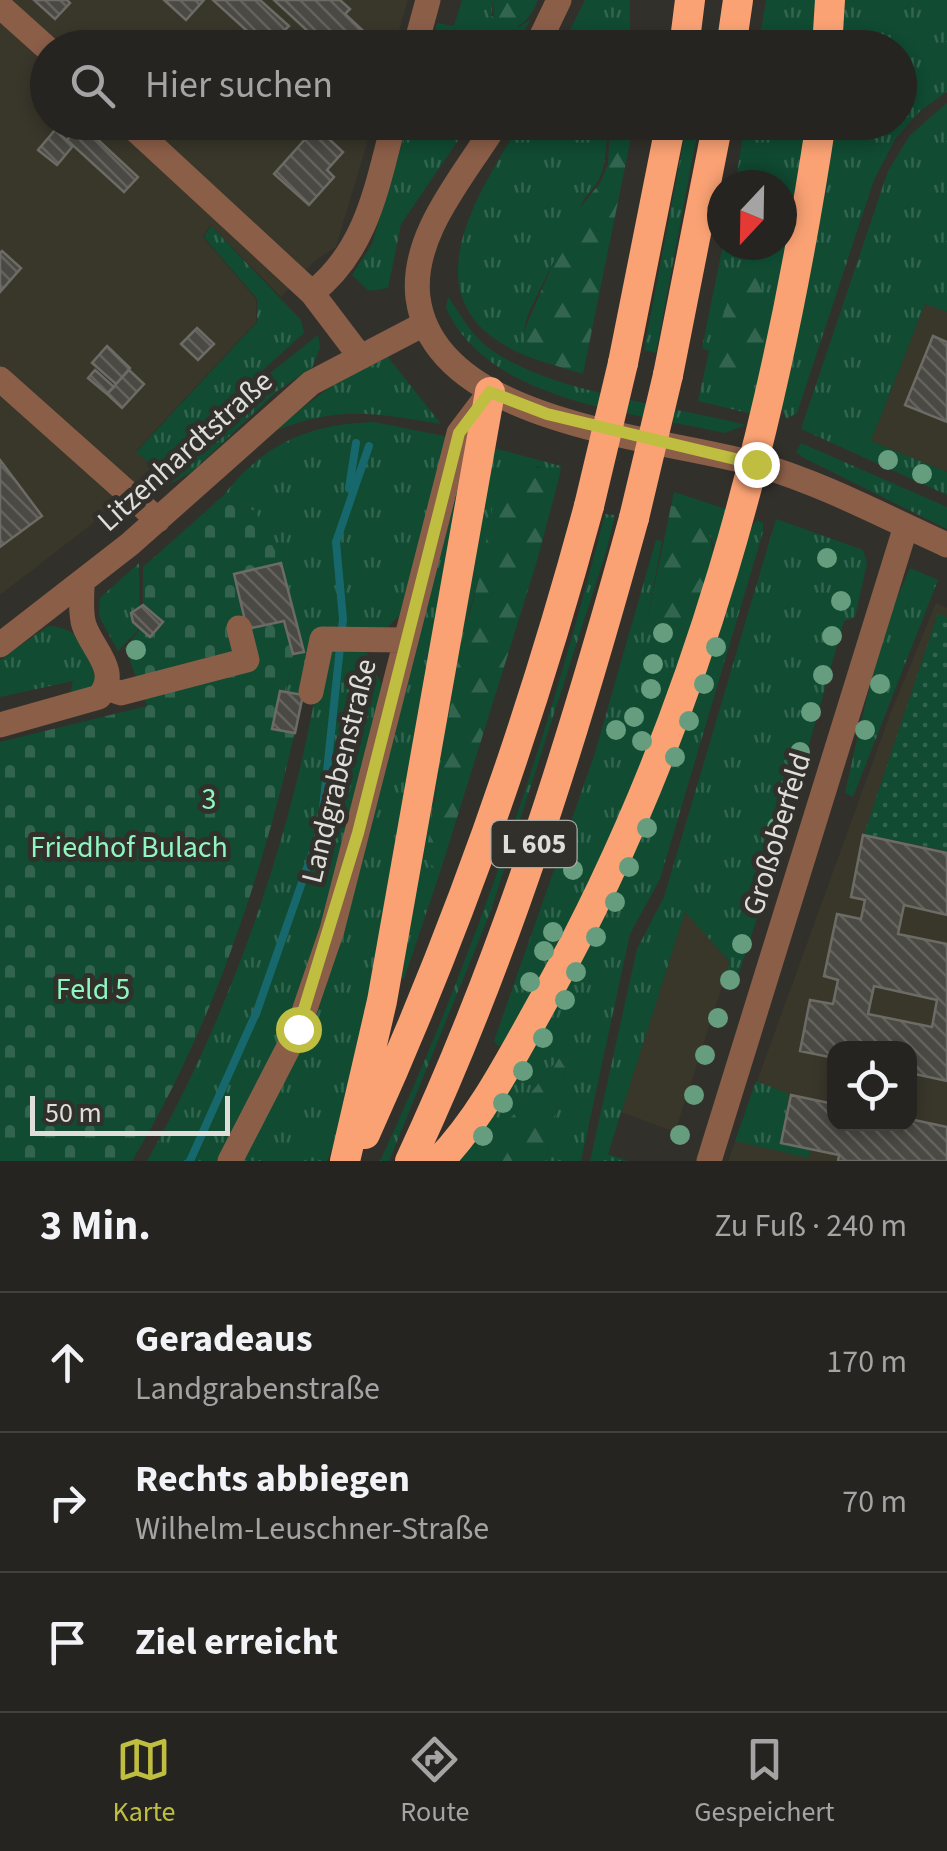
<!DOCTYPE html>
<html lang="de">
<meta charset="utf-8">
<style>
body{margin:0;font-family:"Source Sans 3",sans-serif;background:#32302d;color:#f1f3f6}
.controls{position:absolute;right:30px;bottom:30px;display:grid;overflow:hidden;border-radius:20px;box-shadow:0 5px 15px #0003}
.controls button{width:90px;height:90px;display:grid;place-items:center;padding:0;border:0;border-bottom:2px solid #42413e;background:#262420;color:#f1f3f6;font:50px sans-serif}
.compass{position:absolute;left:707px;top:170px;width:90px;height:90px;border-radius:50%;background:#262420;box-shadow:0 5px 15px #0003;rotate:202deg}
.scale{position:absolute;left:30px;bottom:25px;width:200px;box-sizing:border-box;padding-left:10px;border:5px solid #e0dedb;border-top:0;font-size:28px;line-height:35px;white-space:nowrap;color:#e0dedb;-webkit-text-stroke:8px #32302b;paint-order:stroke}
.stop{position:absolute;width:30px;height:30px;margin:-22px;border:8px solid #bfbe41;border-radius:50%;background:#fff}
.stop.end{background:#bfbe41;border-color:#fff;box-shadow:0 2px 10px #0008}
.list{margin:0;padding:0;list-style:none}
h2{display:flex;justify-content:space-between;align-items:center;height:130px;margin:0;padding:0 40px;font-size:42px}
h2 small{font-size:32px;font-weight:400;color:#a4a4a5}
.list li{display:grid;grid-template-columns:65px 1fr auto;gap:30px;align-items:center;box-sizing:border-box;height:140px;padding:0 40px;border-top:2px solid #42413e}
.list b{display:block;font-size:38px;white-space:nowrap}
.list p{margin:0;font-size:32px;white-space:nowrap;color:#a4a4a5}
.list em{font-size:32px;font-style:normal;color:#a4a4a5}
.icon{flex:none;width:55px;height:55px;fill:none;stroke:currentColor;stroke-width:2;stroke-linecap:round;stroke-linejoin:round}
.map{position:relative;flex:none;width:947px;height:1161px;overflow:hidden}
.search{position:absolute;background:#262420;box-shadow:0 5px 15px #0003;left:30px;right:30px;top:30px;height:110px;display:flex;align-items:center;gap:25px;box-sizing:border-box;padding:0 35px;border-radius:55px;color:#a4a4a5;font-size:38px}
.sheet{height:550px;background:#262420}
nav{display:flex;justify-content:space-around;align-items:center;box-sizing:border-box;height:140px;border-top:2px solid #42413e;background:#262420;font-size:28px;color:#a4a4a5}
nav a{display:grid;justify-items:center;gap:5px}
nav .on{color:#bfbe41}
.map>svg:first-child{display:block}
.built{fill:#39362a;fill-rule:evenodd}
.grass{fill:url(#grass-tufts)}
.forest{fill:url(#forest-firs)}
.cemetery{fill:url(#cemetery-stones)}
.park{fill:url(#park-dots)}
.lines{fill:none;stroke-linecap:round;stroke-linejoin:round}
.stream{stroke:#17686d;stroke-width:8}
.building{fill:url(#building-back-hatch);stroke:#6d6b65;stroke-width:2.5;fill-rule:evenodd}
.minor{stroke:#8b5e48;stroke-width:25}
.highway{stroke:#faa274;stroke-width:30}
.highway-bridge{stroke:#faa274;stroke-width:30}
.tree{fill:#659d7e}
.route{stroke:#bfbe41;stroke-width:12}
.labels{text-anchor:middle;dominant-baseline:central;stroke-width:10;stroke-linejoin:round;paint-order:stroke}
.shield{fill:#32302b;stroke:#acaaa6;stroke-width:2.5}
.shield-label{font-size:28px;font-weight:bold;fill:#e0dedb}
.street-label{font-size:30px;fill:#e0dedb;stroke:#32302b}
.park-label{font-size:30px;fill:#8ff6c1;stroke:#32302b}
</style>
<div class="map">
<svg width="947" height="1161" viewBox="0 0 947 1161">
<defs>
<pattern id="grass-tufts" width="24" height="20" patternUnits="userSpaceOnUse" patternTransform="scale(2.5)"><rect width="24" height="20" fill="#104b32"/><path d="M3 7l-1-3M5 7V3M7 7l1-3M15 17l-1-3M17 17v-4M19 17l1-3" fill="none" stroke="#32644f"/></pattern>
<pattern id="forest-firs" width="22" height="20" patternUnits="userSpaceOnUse" patternTransform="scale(2.5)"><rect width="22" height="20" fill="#104b32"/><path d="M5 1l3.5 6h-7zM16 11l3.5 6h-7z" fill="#32644f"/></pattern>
<pattern id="cemetery-stones" width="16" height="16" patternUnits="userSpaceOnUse" patternTransform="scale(2.5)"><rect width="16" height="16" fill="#104b32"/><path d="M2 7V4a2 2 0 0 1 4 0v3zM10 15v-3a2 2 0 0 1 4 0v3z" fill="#32644f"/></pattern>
<pattern id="park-dots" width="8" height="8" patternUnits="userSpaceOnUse" patternTransform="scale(2.5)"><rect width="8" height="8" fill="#104b32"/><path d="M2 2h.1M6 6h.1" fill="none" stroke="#32644f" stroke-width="1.8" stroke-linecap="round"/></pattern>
<pattern id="building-back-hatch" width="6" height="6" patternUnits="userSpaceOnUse" patternTransform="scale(2.5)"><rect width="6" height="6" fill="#4a4943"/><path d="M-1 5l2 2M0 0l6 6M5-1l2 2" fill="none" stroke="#64635e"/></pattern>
</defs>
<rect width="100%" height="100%" fill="#32302b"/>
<path class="built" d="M0 0H408L394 47 48 48V122L373 123 336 247 316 260 281 297 210 225 203 237 256 299V322L136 451 154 467 92 524 0 595Z
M925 303 947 312V472L871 441Z
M936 603 947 608V1161H728L891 712ZM834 1048H910V1124H834Z
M685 911 730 962 675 1132 621 1112Z"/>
<path class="grass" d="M462 0H493L491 16 519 27 531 19 515 47H448L451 36 435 30 437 23 454 26Z
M585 0H630V47L561 48Z
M766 0H821L818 47 758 48Z
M841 0H947V92L921 110 895 139 874 180 797 413 786 419 781 407 832 123 900 122V48L839 47Z
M947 103V312L925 304 871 441 947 472V495L801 429 888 171 910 135Z
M408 123H470L401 224 388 288 369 291 352 275 372 244Z
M521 123H610C602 153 611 173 585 197L528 314 523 333 537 360C402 312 470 205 521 123Z
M687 123H699L656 353 644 350Z
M745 123H811L756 415 698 401 709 351 702 348 723 245H782V185H735Z
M211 226 301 320 304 333 155 467 136 452 257 322V299L204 237Z
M448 297C460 313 469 332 486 346 544 392 672 406 746 425L725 433C634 412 489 403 446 308Z
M318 335 320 348 312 368 277 391 193 471 165 487 150 486 270 373Z
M388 357 441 424C371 413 340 405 270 433L331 386Z
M374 422 444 436 449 443 406 610 387 627 324 629 303 695 286 692 293 654 303 652 256 512 223 496C263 444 309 424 374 422Z
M801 443 947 507V529L804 458 796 452Z
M468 444 373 976 341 1127 327 1161H238L276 1089Z
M494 448 561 466 560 474 537 466 479 579 469 611 432 812 436 869 442 866 404 979 400 978Z
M674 492 729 510 671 696 591 886 505 1045 498 1046 494 1041 594 756 656 540 662 541 648 616 658 629C703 627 703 581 714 545 704 523 697 507 671 506Z
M605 514 615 515 606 552 490 913 389 1161H380C476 955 549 734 605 514Z
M776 519 863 550 867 563 855 617 844 621 774 868 735 984 726 988 723 983 730 962 685 912 608 1154 628 1161H590L637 949 664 897Z
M757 520 763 523V532L660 879 630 934 581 1161H545L566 1069 559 1058 476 1161H455L505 1087 748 532Z
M139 563 140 628 118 651 99 616 100 598Z
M910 568 938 580 853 797 845 793C861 724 879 631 910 568Z
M48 626C82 628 87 648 96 678L92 689 69 697 73 681 0 697V660Z
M328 647 365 650 383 687 306 994 224 1161H147C231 1014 298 821 322 654Z
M756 1081 789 1094 781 1143 811 1149 809 1158 735 1141Z"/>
<path class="forest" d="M493 0H538C530 20 515 38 494 19Z
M610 123H634L583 374 537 360 523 333 574 215 600 183 608 165Z
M757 245H771L758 282 769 311 757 371 750 379 716 389 707 382 711 350 730 295 742 288Z
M520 468H548L560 474 537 561 442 866 436 869 425 859 460 647 479 579 494 499 507 475Z
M671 506C735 509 713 608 682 626 675 630 667 629 658 629L648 616Z
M559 1058 566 1069 545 1161H476Z"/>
<path class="cemetery" d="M223 496 256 512 281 563 304 652 293 655 286 691 303 695C269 855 217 1020 132 1161H0V742L147 706 125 648 140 629 131 613 143 605V567Z"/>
<path class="park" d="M938 613 947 617V851L864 834Z"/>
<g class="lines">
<path class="stream" d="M349 488 356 443
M190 1161 257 1011 321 828 343 619 336 542 369 446"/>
</g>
<path class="building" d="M34 0H67L70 3 55 19Z
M164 0H204L186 20Z
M213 0H260L289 26 266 48Z
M274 0H340L350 9 345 14 372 39 364 48H326Z
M81 124 138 177 124 192 67 140Z
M316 127 343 152 327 170 334 177 309 205 274 174Z
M55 130 73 146 57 165 38 150Z
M2 251 21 268 0 292V253Z
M197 328 214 344 198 360 181 344Z
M933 336 947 342V422L905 405Z
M107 346 130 368 116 384 92 363Z
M95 370 114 387 107 394 88 378Z
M129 370 144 384 122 408 107 394Z
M0 460 42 516 0 547Z
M281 563 304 652 293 654 284 621 247 629 234 574Z
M143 605 163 622 150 637 133 622 131 613Z
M280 691 303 695 295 733 272 729Z
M863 835 947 853V915L904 905 898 934 947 944V1081L910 1073V1048H834V1058L800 1051 810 1000 833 1004 838 980 824 976 837 914 861 919 865 900 851 897ZM874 986 937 1000 932 1027 868 1014Z
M791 1095 834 1104V1124H910V1119L947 1127V1161H838L839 1155 781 1143Z"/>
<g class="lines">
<path class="minor" d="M0 6 48 49
M415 48 428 0
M536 48 559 0
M127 122 312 293 359 355
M497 122C466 174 410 234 418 298 435 425 661 437 759 465 824 484 885 517 947 545
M312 293C367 250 377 186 394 122
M0 379 158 520
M0 645 130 544 311 383 424 324
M106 688 121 693 247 660 239 628
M311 692 322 639 405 640
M0 725 99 697C121 671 93 651 84 625 80 612 82 597 82 584
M230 1161 298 1029 332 930 459 433 490 392
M709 1161 906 526"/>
<path class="highway" d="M684 48 690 0
M731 48 738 0
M827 48 830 0
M623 363 671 122
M668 375 718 122
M365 1134C457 931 531 721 589 506
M345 1161 382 1001 490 392
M410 1161C506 956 574 736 634 518
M439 1161C483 1116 515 1051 546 996 697 726 775 427 821 122"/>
<path class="highway-bridge" d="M589 506 623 363
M634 518 668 375"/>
</g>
<g class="tree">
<circle cx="888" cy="460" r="10"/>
<circle cx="922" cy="474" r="10"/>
<circle cx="827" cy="558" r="10"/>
<circle cx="841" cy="601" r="10"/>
<circle cx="663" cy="633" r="10"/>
<circle cx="832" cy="636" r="10"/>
<circle cx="716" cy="647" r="10"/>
<circle cx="136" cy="650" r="10"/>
<circle cx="653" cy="664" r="10"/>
<circle cx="823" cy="675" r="10"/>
<circle cx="704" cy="684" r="10"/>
<circle cx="880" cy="684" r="10"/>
<circle cx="651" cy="689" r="10"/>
<circle cx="811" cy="712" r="10"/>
<circle cx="634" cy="717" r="10"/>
<circle cx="689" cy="721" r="10"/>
<circle cx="616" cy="730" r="10"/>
<circle cx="865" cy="730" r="10"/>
<circle cx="642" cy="741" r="10"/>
<circle cx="800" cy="752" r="10"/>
<circle cx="675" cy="757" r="10"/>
<circle cx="789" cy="788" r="10"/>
<circle cx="777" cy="827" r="10"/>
<circle cx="647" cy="828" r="10"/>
<circle cx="765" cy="866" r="10"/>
<circle cx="629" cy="867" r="10"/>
<circle cx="573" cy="870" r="10"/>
<circle cx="615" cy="902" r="10"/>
<circle cx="753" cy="906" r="10"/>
<circle cx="553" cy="932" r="10"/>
<circle cx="596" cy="937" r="10"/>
<circle cx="742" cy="944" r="10"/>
<circle cx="544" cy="951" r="10"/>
<circle cx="576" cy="972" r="10"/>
<circle cx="730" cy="980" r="10"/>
<circle cx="530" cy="982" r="10"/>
<circle cx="565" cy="1000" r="10"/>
<circle cx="718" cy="1018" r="10"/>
<circle cx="543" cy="1038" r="10"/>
<circle cx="705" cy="1055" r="10"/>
<circle cx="523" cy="1071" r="10"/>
<circle cx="694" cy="1095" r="10"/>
<circle cx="503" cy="1103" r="10"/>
<circle cx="680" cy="1135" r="10"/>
<circle cx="483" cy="1136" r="10"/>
</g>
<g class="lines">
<path class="route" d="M298 1029 358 833 459 433 490 392 547 414 756 464"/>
</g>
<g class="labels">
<rect class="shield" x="491.5" y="821" width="85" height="46" rx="8"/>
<g class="shield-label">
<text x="534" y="844">L 605</text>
</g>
<g class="street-label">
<text transform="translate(185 451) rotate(-42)">Litzenhardtstraße</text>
<text transform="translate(339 771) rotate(-76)">Landgrabenstraße</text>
<text transform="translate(777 834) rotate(-73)">Großoberfeld</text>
</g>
<g class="park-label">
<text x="209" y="799">3</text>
<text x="129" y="847">Friedhof Bulach</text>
<text x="93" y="989">Feld 5</text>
</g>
</g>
</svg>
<div class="controls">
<button><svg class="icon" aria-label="locate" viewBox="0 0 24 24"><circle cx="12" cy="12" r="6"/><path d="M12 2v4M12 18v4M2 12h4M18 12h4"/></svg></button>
</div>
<svg class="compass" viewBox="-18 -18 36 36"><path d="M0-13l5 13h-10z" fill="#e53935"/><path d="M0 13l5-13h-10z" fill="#a4a4a5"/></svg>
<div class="scale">50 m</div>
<div class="stop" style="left:298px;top:1029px"></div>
<div class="stop end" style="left:756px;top:464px"></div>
<div class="search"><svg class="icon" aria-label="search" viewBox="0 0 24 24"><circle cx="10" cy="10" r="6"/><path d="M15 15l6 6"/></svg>Hier suchen</div>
</div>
<section class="sheet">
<h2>3 Min.<small>Zu Fuß · 240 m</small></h2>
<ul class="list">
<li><svg class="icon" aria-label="ahead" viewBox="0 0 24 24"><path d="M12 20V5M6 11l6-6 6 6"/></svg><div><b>Geradeaus</b><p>Landgrabenstraße</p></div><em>170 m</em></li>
<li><svg class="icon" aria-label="right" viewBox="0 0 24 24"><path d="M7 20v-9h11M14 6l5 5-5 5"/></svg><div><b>Rechts abbiegen</b><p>Wilhelm-Leuschner-Straße</p></div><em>70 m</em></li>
<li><svg class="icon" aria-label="arrive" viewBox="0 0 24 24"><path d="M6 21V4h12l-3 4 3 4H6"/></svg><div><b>Ziel erreicht</b></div></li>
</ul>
</section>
<nav>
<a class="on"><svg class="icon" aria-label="map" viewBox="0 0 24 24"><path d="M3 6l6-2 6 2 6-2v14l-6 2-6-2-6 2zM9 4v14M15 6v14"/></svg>Karte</a>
<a><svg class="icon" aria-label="directions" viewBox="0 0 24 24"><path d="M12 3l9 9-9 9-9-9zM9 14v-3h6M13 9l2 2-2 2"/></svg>Route</a>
<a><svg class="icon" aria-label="saved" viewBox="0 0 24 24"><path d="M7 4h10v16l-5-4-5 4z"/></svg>Gespeichert</a>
</nav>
